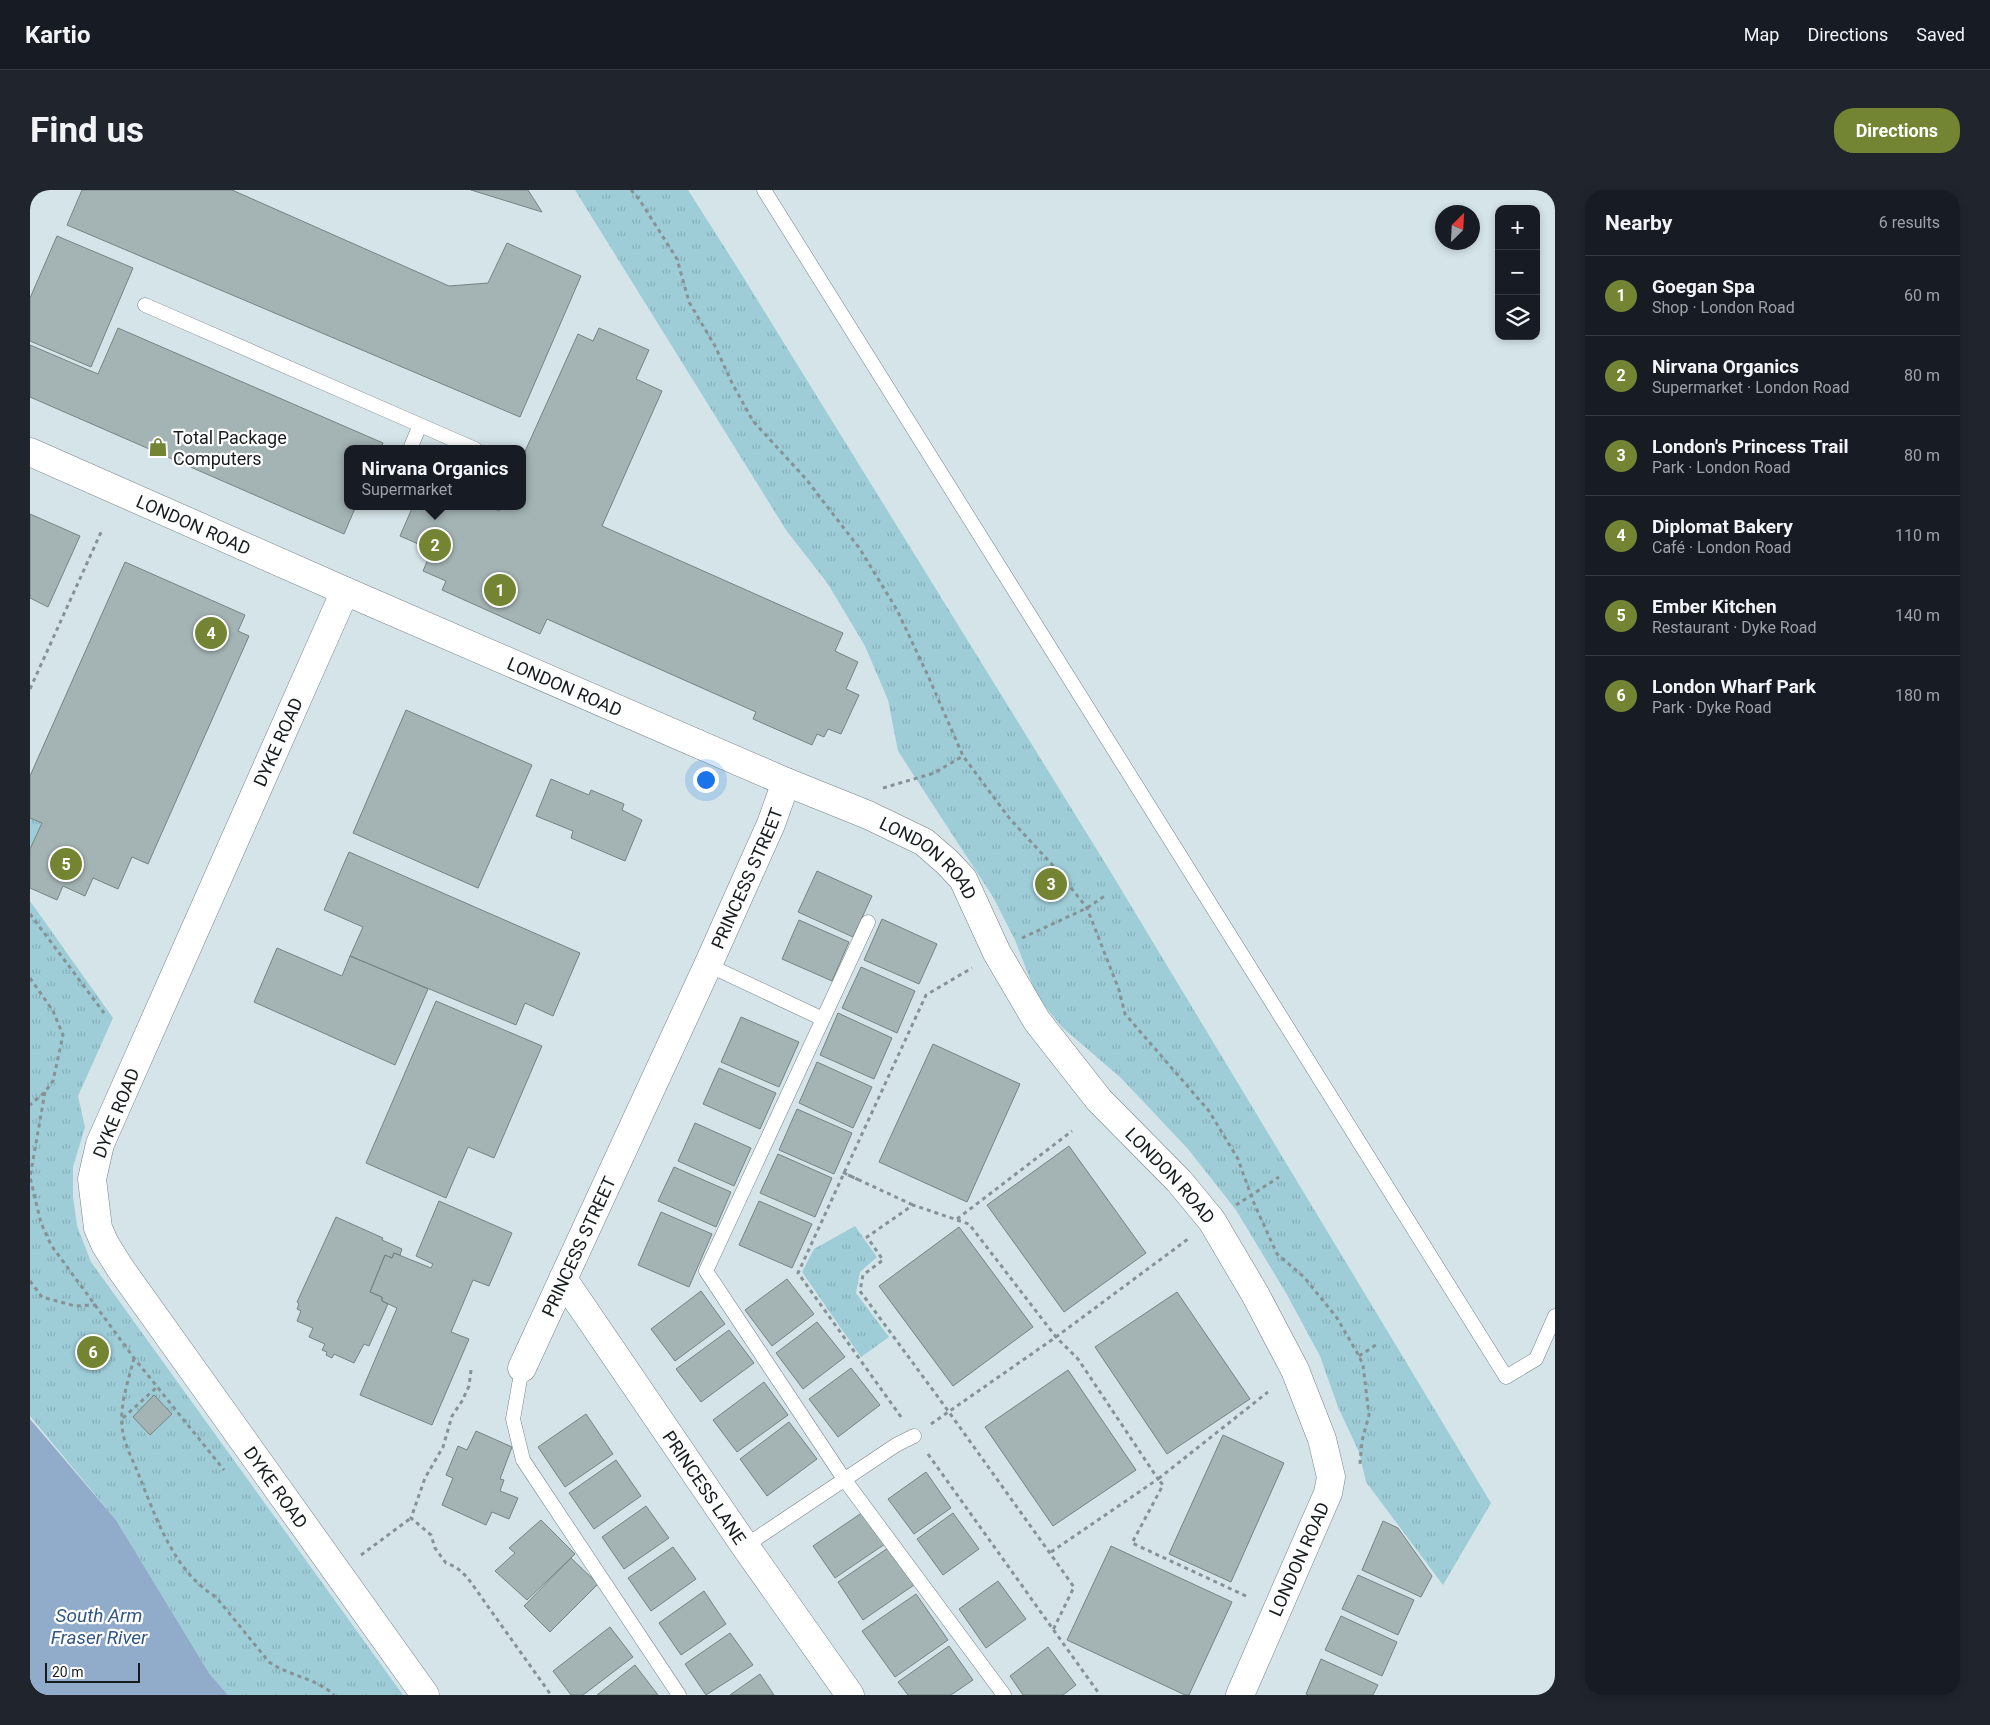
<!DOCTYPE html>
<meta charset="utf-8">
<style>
body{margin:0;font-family:Roboto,sans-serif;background:#20242c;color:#f1f3f6}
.controls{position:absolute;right:15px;top:15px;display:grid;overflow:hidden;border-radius:10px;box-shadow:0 2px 8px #0003}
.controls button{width:45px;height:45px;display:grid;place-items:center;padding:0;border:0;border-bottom:1px solid #363941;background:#171b24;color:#f1f3f6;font:25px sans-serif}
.compass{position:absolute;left:1405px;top:15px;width:45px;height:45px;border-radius:50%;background:#171b24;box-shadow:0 2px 8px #0003;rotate:24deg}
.scale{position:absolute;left:15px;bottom:12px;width:95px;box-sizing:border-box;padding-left:5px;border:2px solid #171d1e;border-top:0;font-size:14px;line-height:18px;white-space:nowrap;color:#171d1e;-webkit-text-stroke:4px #fff;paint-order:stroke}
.you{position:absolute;left:675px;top:589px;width:18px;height:18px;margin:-12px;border:4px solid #fff;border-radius:50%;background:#1a73e8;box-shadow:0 0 0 8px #1a73e833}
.badge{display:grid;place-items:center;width:32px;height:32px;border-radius:50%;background:#738433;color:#fff;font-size:16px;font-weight:700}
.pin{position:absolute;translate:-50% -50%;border:2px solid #fff;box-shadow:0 1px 5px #0006}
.popup{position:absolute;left:314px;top:255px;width:182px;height:65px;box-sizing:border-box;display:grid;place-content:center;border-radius:10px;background:#171b24;filter:drop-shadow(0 1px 4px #0005);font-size:16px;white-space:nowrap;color:#9ea1a6}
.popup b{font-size:19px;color:#f1f3f6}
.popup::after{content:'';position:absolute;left:50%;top:100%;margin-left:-10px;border:10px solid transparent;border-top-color:#171b24}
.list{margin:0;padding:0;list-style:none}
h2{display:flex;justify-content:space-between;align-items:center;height:65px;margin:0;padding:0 20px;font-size:21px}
h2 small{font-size:16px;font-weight:400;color:#9ea1a6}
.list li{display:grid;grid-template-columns:32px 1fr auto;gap:15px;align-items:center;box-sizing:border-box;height:80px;padding:0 20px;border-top:1px solid #363941}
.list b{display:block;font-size:19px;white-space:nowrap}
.list p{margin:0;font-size:16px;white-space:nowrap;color:#9ea1a6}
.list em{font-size:16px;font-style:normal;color:#9ea1a6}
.icon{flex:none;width:28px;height:28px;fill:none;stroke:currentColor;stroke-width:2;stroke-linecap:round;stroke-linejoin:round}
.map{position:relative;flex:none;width:1525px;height:1505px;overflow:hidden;border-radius:20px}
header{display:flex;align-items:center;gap:30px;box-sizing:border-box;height:70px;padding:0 25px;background:#171b24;border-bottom:1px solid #363941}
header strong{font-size:24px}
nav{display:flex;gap:28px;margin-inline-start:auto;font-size:18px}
.intro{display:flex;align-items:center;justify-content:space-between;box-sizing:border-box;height:120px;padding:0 30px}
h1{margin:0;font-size:35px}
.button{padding:12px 22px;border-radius:20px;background:#738433;color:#fff;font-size:18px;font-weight:700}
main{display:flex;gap:30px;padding:0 30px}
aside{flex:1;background:#171b24;border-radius:20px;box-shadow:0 2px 8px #0003}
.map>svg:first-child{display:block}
.park{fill:url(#park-tufts)}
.water{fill:#91abcb}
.building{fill:#a4b4b4;stroke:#758483}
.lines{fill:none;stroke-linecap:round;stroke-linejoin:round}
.lane-casing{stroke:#768488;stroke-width:15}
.street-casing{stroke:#768488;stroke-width:29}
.path{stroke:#869295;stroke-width:3;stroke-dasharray:4 4;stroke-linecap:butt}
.lane{stroke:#fff;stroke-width:14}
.street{stroke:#fff;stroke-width:28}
.labels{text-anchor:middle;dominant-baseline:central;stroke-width:4.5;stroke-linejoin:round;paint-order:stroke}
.poi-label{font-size:18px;fill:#171d1e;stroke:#fff;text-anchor:start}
.street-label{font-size:18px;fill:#171d1e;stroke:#fff}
.water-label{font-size:19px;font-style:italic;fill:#315783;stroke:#fff}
</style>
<header>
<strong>Kartio</strong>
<nav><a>Map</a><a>Directions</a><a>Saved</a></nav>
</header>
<div class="intro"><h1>Find us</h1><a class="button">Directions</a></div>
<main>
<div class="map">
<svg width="1525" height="1505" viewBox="0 0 1525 1505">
<defs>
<pattern id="park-tufts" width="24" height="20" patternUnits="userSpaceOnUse" patternTransform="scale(1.25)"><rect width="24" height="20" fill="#9ecdd8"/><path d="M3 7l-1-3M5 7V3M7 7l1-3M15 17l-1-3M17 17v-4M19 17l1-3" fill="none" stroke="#87b0b9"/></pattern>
</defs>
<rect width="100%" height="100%" fill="#d4e4e8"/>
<path class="park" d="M545 0H658L707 77 1080 681 1461 1313 1413 1395 1336 1292 1329 1262 1308 1217 1290 1166 1256 1103 1206 1020 1158 959 1091 888 1033 838 1007 807 985 750 963 707 868 561 858 510 835 456 798 394 756 340Z
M0 628 12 633 0 659Z
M0 711 83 828 48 906 55 937 43 977V1007L47 1036 61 1072 373 1505H198L179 1483 86 1330 0 1226Z
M825 1036 847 1067 830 1082 826 1103 859 1147 831 1167 772 1082 784 1059Z"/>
<path class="water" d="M0 1229 86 1330 179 1483 198 1505H0Z"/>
<path class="building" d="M52 0H202L419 96 458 93 477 53 551 86 490 227 37 35Z
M441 0H498L512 22Z
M27 46 103 78 61 177 0 151V108Z
M88 138 353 253 351 259H318V316H326L314 344 0 207V155L68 184Z
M569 138 619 160 606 189 632 201 572 336 813 443 805 461 828 472 816 499 829 505 811 544 798 539 794 547 787 544 782 555 723 529 726 522 517 429 510 444 412 400 416 391 393 381 402 360 370 346 383 316H458L469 321 471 316H492V268L548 144 563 151Z
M0 324 50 346 18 417 0 408Z
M95 372 215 425 208 441 219 446 118 674 102 667 88 699 63 688 55 706 33 696 27 710 0 698V659L12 633 0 628V586Z
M376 520 502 575 448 698 323 643Z
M521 589 559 605 561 600 594 614 592 620 612 630 595 671 541 648 543 641 506 626Z
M319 662 550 763 523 826 495 813 486 835 320 766 333 737 294 720Z
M787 681 842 706 823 747 768 722Z
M852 729 907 754 889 794 834 770Z
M769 730 819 752 802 791 752 769Z
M247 758 312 786 320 766 398 799 365 875 224 812Z
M831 777 885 801 867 843 812 818Z
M406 811 512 856 464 968 438 957 416 1008 336 973Z
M808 823 862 848 844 889 790 865Z
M711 827 769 852 749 897 691 872Z
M903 854 990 894 937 1012 849 972Z
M787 872 842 897 823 938 769 913Z
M689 878 746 903 730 939 673 914Z
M767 919 822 943 804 984 749 960Z
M665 933 721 958 704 996 648 971Z
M1039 956 1116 1063 1034 1122 957 1015Z
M748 964 802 988 785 1027 730 1003Z
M644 977 701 1002 686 1037 628 1011Z
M409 1011 482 1043 459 1096 443 1090 421 1142 439 1149 402 1235 330 1205 367 1118 352 1111V1107L340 1102 355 1065 362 1068 364 1063 401 1078 403 1074 386 1066Z
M729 1011 782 1034 762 1078 709 1055Z
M631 1022 682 1044 659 1097 608 1075Z
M306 1027 353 1048 352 1050 372 1059 370 1065 364 1063 362 1068 355 1065 340 1102 352 1107V1111L358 1114 339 1156 334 1154 324 1173 304 1164 302 1168 296 1165 297 1162 292 1160 295 1154 279 1147 283 1138 267 1131 271 1121 267 1119 269 1114 267 1112Z
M929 1037 1003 1137 923 1196 849 1096Z
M757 1089 784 1124 742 1156 715 1120Z
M671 1101 695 1134 645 1171 621 1139Z
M1147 1102 1220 1209 1137 1264 1065 1157Z
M787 1132 815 1167 773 1199 746 1163Z
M699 1140 724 1173 671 1212 646 1179Z
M821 1178 850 1215 808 1247 779 1209Z
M1038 1180 1106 1280 1023 1336 955 1237Z
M734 1192 758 1225 707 1262 683 1230Z
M124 1205 142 1224 120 1245 103 1227Z
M556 1224 583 1264 535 1297 508 1257Z
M759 1232 787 1269 737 1306 710 1269Z
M446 1241 482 1257 470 1289 474 1290 470 1301 488 1308 479 1329 462 1322 456 1335 412 1315 423 1288 416 1285 428 1256 437 1260Z
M1193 1245 1254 1273 1201 1392 1139 1364Z
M586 1270 611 1306 564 1339 539 1303Z
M896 1282 921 1318 884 1344 858 1309Z
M616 1316 639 1348 594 1379 572 1347Z
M833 1322 855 1354 805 1388 783 1356Z
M923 1323 949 1359 913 1385 887 1349Z
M511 1330 545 1364 497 1410 465 1381 485 1363 479 1358Z
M1353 1331 1368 1338 1402 1386 1391 1407 1332 1380Z
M1081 1356 1202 1412 1159 1505H1155L1037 1450Z
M643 1357 666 1389 621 1421 598 1388Z
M858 1358 884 1395 833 1430 808 1392Z
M541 1368 568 1394 520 1442 494 1416Z
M1328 1385 1384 1410 1368 1445 1312 1419Z
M968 1391 996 1429 956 1458 929 1419Z
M674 1401 696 1434 651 1465 629 1433Z
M886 1404 918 1450 865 1487 832 1441Z
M1311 1426 1367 1452 1352 1486 1295 1460Z
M580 1437 603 1467 553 1505H541L523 1481Z
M700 1443 723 1475 676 1505 655 1474Z
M919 1456 943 1490 921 1505H878L868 1492Z
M1018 1457 1046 1495 1033 1505H993L980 1486Z
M1291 1469 1348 1495 1343 1505H1279L1276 1504Z
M605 1475 628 1505H567Z
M730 1484 744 1505H700Z"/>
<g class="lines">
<g class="lane-casing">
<path id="lane" d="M734 0 1476 1187 1506 1169 1525 1126
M115 115 390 235 380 259
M390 235 445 259
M838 732 676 1081 814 1289 974 1505
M678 775 793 829
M492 1178 483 1229 493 1270 649 1505
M715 1356 866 1255 884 1246"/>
</g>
<g class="street-casing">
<g id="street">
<path id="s1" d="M0 262 315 401 756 592 838 625 894 652 917 672 933 689 967 763 1007 831 1069 910 1149 991 1182 1031 1225 1104 1265 1180 1292 1249 1301 1287 1298 1303 1210 1505"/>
<path id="s2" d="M315 401 70 954 62 989 68 1038 75 1054 90 1078 395 1505"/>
<path id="s3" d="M533 1089 715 1356 820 1505"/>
<path id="s4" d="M492 1178 678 775 741 634 756 592"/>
</g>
</g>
<path class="path" d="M601 0 609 9 647 69 659 112 685 156 702 193 723 231 776 289 830 359 867 420 899 488 933 566 980 629 1027 680 1057 718 1089 800 1095 824 1179 921 1208 969 1223 1011 1247 1064 1274 1087 1307 1128 1329 1166 1333 1175 1339 1225 1332 1251 1330 1274
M0 499 72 340
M853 598 904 583 933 566
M0 724 74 823
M992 748 1057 718 1076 705
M0 788 23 821 33 845 23 891 15 902 0 915
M15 902 0 987 11 1033 21 1055 104 1168 194 1280
M829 990 814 983 883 1015
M1206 1015 1249 987
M927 1029 1042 941
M0 1091 12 1107 45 1116 66 1115
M1329 1166 1349 1153
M104 1168C98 1192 88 1219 93 1243 95 1256 103 1270 108 1283 126 1327 143 1381 186 1407L239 1472C259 1486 286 1488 304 1505
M441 1180 439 1196 432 1211 422 1226 413 1257 395 1288 381 1328 401 1345 405 1358 416 1373 426 1377 437 1387 521 1505
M871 1227 768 1083 896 805 942 778
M93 1228 127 1197
M901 1234 1026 1147 1158 1049
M898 1264 1070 1505
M1021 1362 1128 1289 1048 1169 1026 1147 939 1034 883 1015 837 1047 853 1070 833 1085 830 1101 919 1222 1044 1397 1023 1440
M331 1365 381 1328
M1216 1406 1102 1353 1133 1295 1128 1289 1238 1202"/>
<use href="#lane" class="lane"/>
<use href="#street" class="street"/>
</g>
<defs>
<g id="shop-bare" transform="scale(1.5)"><path d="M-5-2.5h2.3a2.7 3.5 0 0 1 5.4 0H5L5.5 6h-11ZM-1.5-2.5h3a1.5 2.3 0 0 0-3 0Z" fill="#738433" stroke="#fff" stroke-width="2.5" paint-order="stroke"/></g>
</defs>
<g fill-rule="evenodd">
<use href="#shop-bare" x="128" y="257"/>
</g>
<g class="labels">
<g class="poi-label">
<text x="143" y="247">Total Package<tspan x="143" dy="21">Computers</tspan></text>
</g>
<g class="street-label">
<text stroke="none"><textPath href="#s1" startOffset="179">LONDON ROAD</textPath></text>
<text stroke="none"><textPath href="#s1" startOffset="584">LONDON ROAD</textPath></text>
<text transform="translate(248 552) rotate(-66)">DYKE ROAD</text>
<text stroke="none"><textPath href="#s1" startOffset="989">LONDON ROAD</textPath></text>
<text stroke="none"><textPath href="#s4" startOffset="539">PRINCESS STREET</textPath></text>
<text transform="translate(86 923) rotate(-68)">DYKE ROAD</text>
<text stroke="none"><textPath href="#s1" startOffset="1394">LONDON ROAD</textPath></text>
<text stroke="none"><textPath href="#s4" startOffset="134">PRINCESS STREET</textPath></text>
<text stroke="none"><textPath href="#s2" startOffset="1005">DYKE ROAD</textPath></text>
<text stroke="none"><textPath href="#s3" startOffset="252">PRINCESS LANE</textPath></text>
<text transform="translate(1269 1369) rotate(-66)">LONDON ROAD</text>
</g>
<g class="water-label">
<text x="69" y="1425">South Arm<tspan x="69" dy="22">Fraser River</tspan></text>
</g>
</g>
</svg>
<div class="controls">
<button>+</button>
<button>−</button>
<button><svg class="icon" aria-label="layers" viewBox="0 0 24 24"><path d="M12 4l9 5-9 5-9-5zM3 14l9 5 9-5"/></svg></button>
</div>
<svg class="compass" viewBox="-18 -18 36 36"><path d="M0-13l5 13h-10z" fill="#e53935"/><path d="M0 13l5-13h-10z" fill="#9ea1a6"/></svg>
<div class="scale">20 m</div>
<div class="you"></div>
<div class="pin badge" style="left:470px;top:400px">1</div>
<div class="pin badge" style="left:405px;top:355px">2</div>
<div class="popup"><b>Nirvana Organics</b>Supermarket</div>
<div class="pin badge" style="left:1021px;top:694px">3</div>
<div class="pin badge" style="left:181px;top:443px">4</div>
<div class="pin badge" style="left:36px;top:674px">5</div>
<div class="pin badge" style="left:63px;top:1162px">6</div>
</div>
<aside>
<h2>Nearby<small>6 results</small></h2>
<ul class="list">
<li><span class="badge">1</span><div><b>Goegan Spa</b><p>Shop · London Road</p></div><em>60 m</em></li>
<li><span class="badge">2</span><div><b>Nirvana Organics</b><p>Supermarket · London Road</p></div><em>80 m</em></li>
<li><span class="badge">3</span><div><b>London's Princess Trail</b><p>Park · London Road</p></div><em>80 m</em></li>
<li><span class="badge">4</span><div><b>Diplomat Bakery</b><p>Café · London Road</p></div><em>110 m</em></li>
<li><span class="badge">5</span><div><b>Ember Kitchen</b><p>Restaurant · Dyke Road</p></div><em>140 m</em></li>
<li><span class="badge">6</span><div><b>London Wharf Park</b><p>Park · Dyke Road</p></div><em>180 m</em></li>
</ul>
</aside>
</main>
